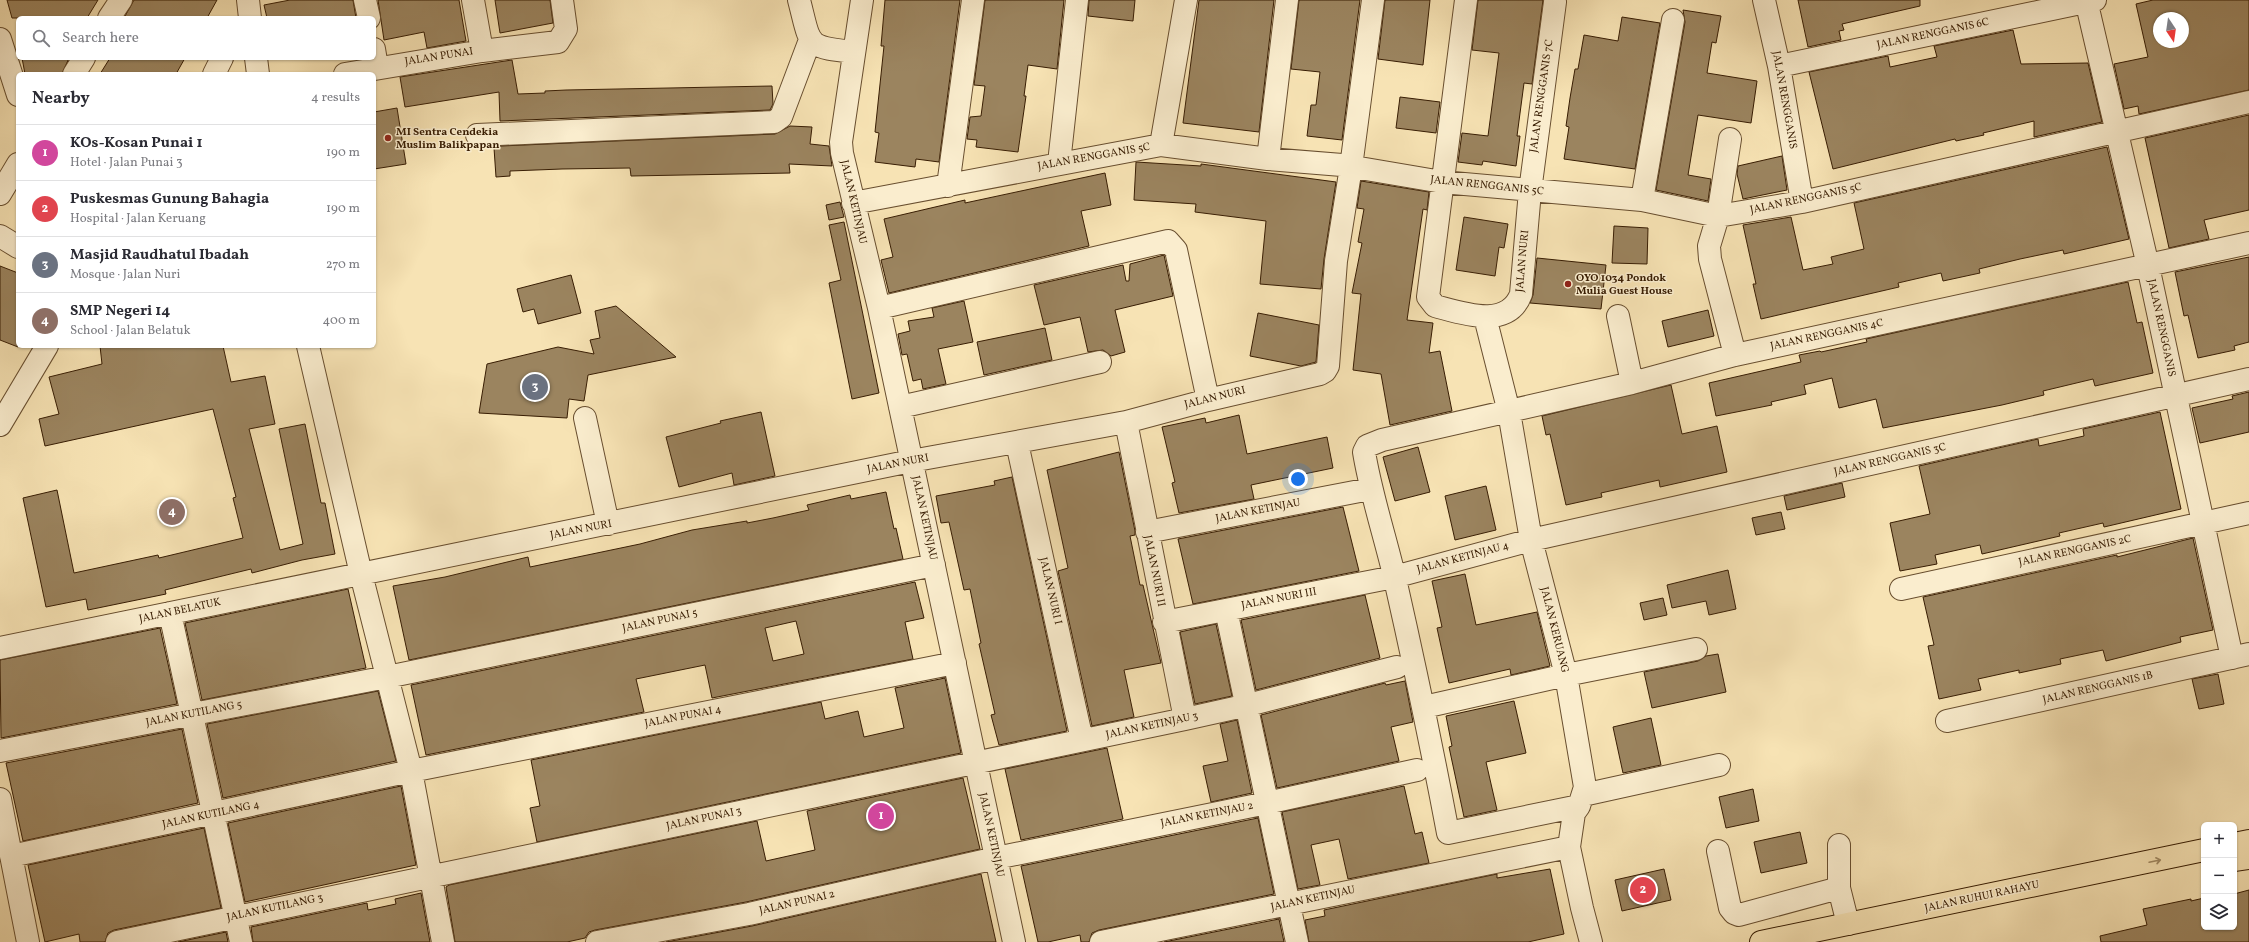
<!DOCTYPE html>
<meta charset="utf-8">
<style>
body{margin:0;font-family:Vollkorn,serif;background:#f7f7f7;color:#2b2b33}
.controls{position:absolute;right:12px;bottom:12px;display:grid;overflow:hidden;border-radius:6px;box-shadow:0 1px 3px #0004}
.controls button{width:36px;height:36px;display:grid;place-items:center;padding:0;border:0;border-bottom:1px solid #e1e1e2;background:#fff;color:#2b2b33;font:20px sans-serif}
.compass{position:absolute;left:2153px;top:12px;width:36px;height:36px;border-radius:50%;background:#fff;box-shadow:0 1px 3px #0004;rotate:167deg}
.you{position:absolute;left:1298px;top:479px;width:14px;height:14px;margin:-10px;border:3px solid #fff;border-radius:50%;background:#1a73e8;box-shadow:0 0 0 6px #1a73e833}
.badge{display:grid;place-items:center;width:26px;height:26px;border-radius:50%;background:#0b8043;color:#fff;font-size:13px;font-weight:700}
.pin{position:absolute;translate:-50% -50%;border:2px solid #fff;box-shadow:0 1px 4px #0006}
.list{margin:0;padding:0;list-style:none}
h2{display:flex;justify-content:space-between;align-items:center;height:52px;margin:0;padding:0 16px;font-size:17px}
h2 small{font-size:13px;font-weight:400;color:#7c7c81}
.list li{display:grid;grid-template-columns:26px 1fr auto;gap:12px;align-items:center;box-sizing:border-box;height:56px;padding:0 16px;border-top:1px solid #e1e1e2}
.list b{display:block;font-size:15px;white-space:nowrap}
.list p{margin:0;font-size:13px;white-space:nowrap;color:#7c7c81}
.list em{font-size:13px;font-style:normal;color:#7c7c81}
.icon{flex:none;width:22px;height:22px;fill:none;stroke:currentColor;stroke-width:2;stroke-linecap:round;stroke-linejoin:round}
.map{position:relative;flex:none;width:2249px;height:942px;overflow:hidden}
.search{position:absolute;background:#fff;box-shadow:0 1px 3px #0004;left:16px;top:16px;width:360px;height:44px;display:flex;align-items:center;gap:10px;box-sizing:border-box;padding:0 14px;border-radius:6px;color:#7c7c81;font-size:15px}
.panel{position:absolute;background:#fff;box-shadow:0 1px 3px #0004;left:16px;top:72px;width:360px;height:276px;border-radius:6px}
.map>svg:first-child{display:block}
.building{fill:#9b845f;stroke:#381d03;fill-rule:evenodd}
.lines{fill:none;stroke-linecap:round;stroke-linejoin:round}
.minor-casing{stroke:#684e2f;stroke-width:24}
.major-casing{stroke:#381d03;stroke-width:24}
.minor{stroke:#faedce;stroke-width:22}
.major{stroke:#f7e3b4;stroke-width:22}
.oneway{stroke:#a18a64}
.poi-dot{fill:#8f2418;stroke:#faedce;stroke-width:1.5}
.labels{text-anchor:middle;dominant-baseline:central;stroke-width:3;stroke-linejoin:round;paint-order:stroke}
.street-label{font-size:11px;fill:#381d03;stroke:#faedce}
.poi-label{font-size:11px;font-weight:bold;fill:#381d03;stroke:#faedce;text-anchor:start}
</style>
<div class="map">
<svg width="2249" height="942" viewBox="0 0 2249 942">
<rect width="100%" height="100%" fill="#f7e3b4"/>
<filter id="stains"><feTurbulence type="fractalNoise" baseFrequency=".005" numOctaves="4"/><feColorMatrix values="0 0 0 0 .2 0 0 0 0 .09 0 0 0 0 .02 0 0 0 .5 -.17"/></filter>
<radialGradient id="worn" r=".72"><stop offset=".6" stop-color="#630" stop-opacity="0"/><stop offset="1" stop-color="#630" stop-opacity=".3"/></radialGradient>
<path class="building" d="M7 0H98L87 18H12Z
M134 0H217L207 18H124Z
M290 0H353L356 18H267L264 5Z
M378 0H459L466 41 427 48 424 32 384 40Z
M495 0H550L553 23 500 33Z
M885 0H960L939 162 916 159 915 167 875 162 879 133 875 132 884 46H881Z
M985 0H1064L1057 69 1028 65 1024 96H1026L1018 152 976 147 977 140 967 139 970 117 981 116 985 86 974 85Z
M1089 0H1135L1133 21 1088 16Z
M1199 0H1274L1259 132 1183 123Z
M1299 0H1360L1342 140 1307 136 1311 105H1316L1320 72 1291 69Z
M1385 0H1430L1423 65 1378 59Z
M1478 0H1543L1532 84 1524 83 1517 136H1520L1516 166 1483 161 1482 165 1458 162 1462 133 1488 136 1499 53 1472 50Z
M1798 0H1920V6L1842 24 1844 30 1839 31 1841 40 1808 47Z
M2153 0H2249V90L2139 114 2138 106 2124 109 2114 64 2148 57 2136 4ZM2159 18H2183V42H2159Z
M1683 10 1721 16 1716 43 1712 42 1707 73 1757 81 1751 123 1698 115 1688 175 1711 179 1708 201 1656 190 1685 22Z
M1622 17 1660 23 1635 169 1564 159 1569 127 1566 126 1570 98 1575 69H1578L1584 35 1618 41Z
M2013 30 2021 64 2088 63 2102 122 2034 137V121L1983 133 1984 135 1956 141 1955 139 1833 169 1809 72 1888 56 1890 67 1937 57 1934 46Z
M22 58H69L62 74H25Z
M110 58H185L176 74H100Z
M512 60 518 94 545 93V91L566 90 772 86 773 104 770 110 500 121 499 92 405 107 400 77Z
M1400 97 1440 102 1436 133 1396 128Z
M397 108 406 164 374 169V112Z
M2249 115V210L2204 220 2209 239 2169 248 2145 138Z
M790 126 812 127 810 144 829 146 832 166 789 164 790 173 631 176 630 168 562 169 510 171V176L496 177 494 148 501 146 775 134Z
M2107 147 2129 239 2064 254 2063 250 2020 259 1979 269 1980 273 1943 281 1941 273 1898 283 1899 287 1761 319 1753 284H1756L1743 225 1791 217 1803 270 1833 264 1831 257 1864 249 1854 203Z
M1782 156 1787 190 1743 199 1737 174 1738 166Z
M1136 162 1201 166V164L1336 182 1324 259 1321 289 1260 284 1266 221 1195 212 1196 204 1134 200Z
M1105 173 1111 205 1081 211 1089 246 889 293 881 260 893 257 884 219 965 200V203Z
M1361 181 1429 192 1427 210 1423 209 1407 320 1433 323 1429 353 1440 351 1452 411 1390 425 1381 374 1353 370 1361 294 1352 293 1362 243 1358 242 1364 209 1357 208Z
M840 202 844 217 829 220 826 205Z
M1464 217 1508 224 1504 248 1499 247 1495 276 1456 270Z
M844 222 879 393 852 399 829 283 841 280 829 225Z
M1614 226 1648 228 1647 264 1612 263Z
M1164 255 1173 296 1115 310 1125 352 1111 356 1103 350 1088 352 1080 317 1044 325 1034 285 1123 265 1126 281H1129L1130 264Z
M2249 257V342L2234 346 2235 350 2198 358 2188 315 2184 316 2175 272Z
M1537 258 1606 265 1601 309 1530 303 1533 295Z
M0 266 18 273V347L0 340Z
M571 275 581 313 538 324 534 309 523 312 517 289Z
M2128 282 2137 323 2142 322 2153 373 2095 386 2093 379 2043 391 2044 395 2002 405 1883 428 1876 399 1839 408 1832 378 1804 385 1806 394 1771 402 1772 405 1716 416 1709 383 1801 362 1799 355 1820 351 1821 352 1867 342 1866 339Z
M964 301 973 342 938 349 946 384 923 389 921 379 913 381 907 354 902 355 898 334 910 331 908 321 934 317 932 308Z
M616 306 676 357 588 375 584 401 569 399 567 418 479 413 487 364 558 347 594 354 590 340 600 338 595 311Z
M1708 310 1714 336 1668 347 1662 321Z
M1258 313 1319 325 1316 362 1301 366 1250 356Z
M1045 328 1052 360 984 375 977 342Z
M100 346H223L231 382 265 376 275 424 249 429 280 550 303 544 279 429 305 424 321 503H325L335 554 302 560 252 573 251 569 165 590 166 594 88 610 86 599 46 607 23 498 57 490 74 573 158 555 159 558 243 538 233 498 236 497 213 409 45 446 39 419 59 414 49 377 102 364Z
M1671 385 1682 434 1717 426 1727 472 1660 487 1659 480 1601 493 1602 497 1566 505 1550 434 1546 435 1542 416Z
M2249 392V432L2200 443 2192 408 2233 399 2232 396Z
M761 412 775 476 734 485 732 473 679 487 666 437 721 423 720 421Z
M2160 412 2181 509 2104 527 2103 523 2059 533 2060 536 1982 554 1980 545 1935 555 1937 564 1900 571 1890 523 1930 514 1919 466 2038 439 2039 446 2084 436 2083 429Z
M1239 415 1247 454 1327 437 1333 468 1251 485 1254 499 1179 513 1172 483 1175 482 1162 427 1205 418 1206 423Z
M1418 447 1430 492 1395 501 1383 457Z
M1119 452 1135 531V535L1130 536 1140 585H1143L1161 663 1124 670 1134 717 1092 726 1058 571 1068 568 1047 470Z
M1012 477 1067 731 999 745 991 715 995 714 979 644 981 643 970 589 964 590 949 522 941 523 936 496 995 485 994 481Z
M1842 483 1845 497 1787 510 1784 496Z
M1486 486 1496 530 1455 540 1445 496Z
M886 492 894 529 896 528 903 559 409 660 393 586 445 577 528 557 530 567 640 544 692 530 747 521V523L773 518 809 510 807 505 850 495 851 499Z
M1343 507 1359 571 1193 604 1178 539Z
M1781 512 1785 529 1756 535 1752 518Z
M2193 538 2213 630 2180 637 2181 642 2106 661 2103 650 2060 659 2061 664 2019 673V670L1978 679 1981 690 1939 699 1928 646 1934 645 1923 597 2117 555V557Z
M1728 570 1736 609 1709 615 1706 601 1672 608 1667 585Z
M1465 574 1476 625 1537 612 1550 666 1511 675 1510 669 1449 683 1437 628 1442 627 1432 581Z
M915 582 924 618 905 622 913 659 712 698 705 665 636 679 644 712 426 755 411 685ZM796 621 804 654 773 661 765 628Z
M348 589 366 668 202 700 185 623Z
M1365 595 1380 658 1256 690 1241 620Z
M1663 598 1667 615 1644 620 1640 603Z
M1216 624 1232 696 1195 704 1180 632Z
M160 628 177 704 1 738 0 660Z
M1718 654 1726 692 1652 708 1644 672 1698 661 1706 656Z
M2218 674 2224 704 2199 709 2192 679Z
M945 678 961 753 537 842 530 808 540 806 531 760 821 702 825 719 858 711 864 737 904 728 895 688Z
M1405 681 1413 722 1391 727 1399 761 1277 788 1261 715 1385 683 1386 685Z
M378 691 396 761 223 798 207 724Z
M1514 701 1526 753 1486 762 1497 810 1464 817 1449 747 1452 746 1446 716Z
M1651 718 1661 765 1623 773 1613 727Z
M1237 720 1252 793 1211 802 1203 766 1228 761 1220 724Z
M182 729 198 803 23 841 6 763Z
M1107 748 1123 819 1021 840 1005 769Z
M963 778 980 849 746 902 595 930 589 932 585 938 567 942H455L446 887 449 885 757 821 766 861 815 850 807 811Z
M401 786 416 865 245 902 228 823Z
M1404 786 1415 834 1422 832 1429 863 1348 879 1339 839 1311 845 1320 885 1298 889 1282 812Z
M1753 789 1759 821 1726 828 1719 797Z
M1258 818 1274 894 1099 930 1092 933 1089 942H1081L1080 935 1048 942H1038L1021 866Z
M204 828 221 908 114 930 108 933 105 942H80L79 934 45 942 28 865Z
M1800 832 1807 863 1761 873 1754 842Z
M1550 869 1564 934 1528 942H1309L1305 920 1325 916 1324 910 1497 874V878Z
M1664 869 1671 900 1622 911 1615 880Z
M981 874 996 942H666L752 926Z
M2249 890V942H2101L2100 936 2147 925 2143 909 2191 899V901L2204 898V927H2234V894Z
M421 893 430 942H253L251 927 367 903 368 910 396 904 395 899Z
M1279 919 1284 942H1164Z
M226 932 228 942H178Z"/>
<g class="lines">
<g class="minor-casing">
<path id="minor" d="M248 0 250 18
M365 0 369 18
M799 0C811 46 805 47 854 52
M862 0 841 142 842 153 879 308 1014 942
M1466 0 1428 297 1435 306C1462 313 1508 330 1521 294L1530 191 1555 2
M1764 0 1779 66 1802 202
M2086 0 2148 266 2232 658
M109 18 121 0
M0 39 18 95
M374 49 377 67
M482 51 558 42 566 29 562 0
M256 58 258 74
M1779 66 2095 0
M74 74 84 58
M214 74 222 58
M345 74 482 51 473 0
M477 135 774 122 781 117 810 40
M1730 139 1718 216 1709 246 1710 259 1735 355
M1161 145 1186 0
M1268 159 1287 0
M1059 163 1077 0
M948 186 973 0
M0 194 18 164
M1642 200 1673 20
M853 203 1161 145 1268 159 1342 165 1442 182 1642 200 1718 216 1802 202 2249 102
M0 236 18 247
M879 308 1168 241 1176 250 1208 400
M1618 316 1632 383
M1485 317 1509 412 1531 540 1566 675 1585 787 1579 806 1574 813 1569 847 1582 908 1591 942
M308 346 361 574 411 771 443 942
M900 407 1100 362
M585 418 608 524
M1126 422 1185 719
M0 425 47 346
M1017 443 1082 740
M1147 532 1370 489
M1901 589 2249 513
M1226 610 1297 942
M170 613 241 942
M1164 622 1394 577 1531 540 2249 379
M0 648 911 461 1126 422 1208 400 1320 374 1325 371 1328 366 1336 261 1351 167 1373 0
M1424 707 1566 675 1696 649
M1947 721 2249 654
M0 751 387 677 934 565
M1583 795 1719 765
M0 799 28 942
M1579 806 1448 833C1432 748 1414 663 1395 579 1385 536 1371 495 1364 452L1367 446 1382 440 1632 383 1735 355 2249 243
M1839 845V888L1848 924
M1718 851 1730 908 1734 913 1739 915 1839 888
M11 856 411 771 955 663
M117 942 1185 719 1248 705 1397 667
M597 942 749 914 996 858 1267 803 1417 770
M1101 942 1569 847"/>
</g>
<g class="major-casing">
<path id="major" d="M2234 844 2249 841
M2234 860 2249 858
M1761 942 2204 850"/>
</g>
<use href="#minor" class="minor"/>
<use href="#major" class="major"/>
</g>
<defs><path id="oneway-shaft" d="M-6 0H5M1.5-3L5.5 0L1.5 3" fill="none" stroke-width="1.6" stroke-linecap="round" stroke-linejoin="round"/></defs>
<use class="oneway" href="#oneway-shaft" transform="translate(2155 861) rotate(-12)"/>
<g class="poi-dot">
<circle cx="388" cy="138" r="4"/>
<circle cx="1568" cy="284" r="4"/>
</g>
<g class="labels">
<g class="street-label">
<text transform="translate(1933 34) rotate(-12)">JALAN RENGGANIS 6C</text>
<text transform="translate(439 57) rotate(-9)">JALAN PUNAI</text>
<text transform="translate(1542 96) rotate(-82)">JALAN RENGGANIS 7C</text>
<text transform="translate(1784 100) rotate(80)">JALAN RENGGANIS</text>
<text transform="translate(1094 157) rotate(-10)">JALAN RENGGANIS 5C</text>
<text transform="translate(1487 186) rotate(6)">JALAN RENGGANIS 5C</text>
<text transform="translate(1806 199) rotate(-12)">JALAN RENGGANIS 5C</text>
<text transform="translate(853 202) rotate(77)">JALAN KETINJAU</text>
<text transform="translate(1523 261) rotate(-85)">JALAN NURI</text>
<text transform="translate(2161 328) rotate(78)">JALAN RENGGANIS</text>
<text transform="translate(1827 335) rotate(-12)">JALAN RENGGANIS 4C</text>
<text transform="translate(1215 398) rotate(-14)">JALAN NURI</text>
<text transform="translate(1890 460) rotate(-13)">JALAN RENGGANIS 3C</text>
<text transform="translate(898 464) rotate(-11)">JALAN NURI</text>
<text transform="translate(1258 511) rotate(-11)">JALAN KETINJAU</text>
<text transform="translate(924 518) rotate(78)">JALAN KETINJAU</text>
<text transform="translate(581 530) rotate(-11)">JALAN NURI</text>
<text transform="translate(2075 551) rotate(-12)">JALAN RENGGANIS 2C</text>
<text transform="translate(1463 558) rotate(-15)">JALAN KETINJAU 4</text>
<text transform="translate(1154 571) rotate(79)">JALAN NURI II</text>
<text transform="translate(1050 591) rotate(77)">JALAN NURI I</text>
<text transform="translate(1279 599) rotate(-11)">JALAN NURI III</text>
<text transform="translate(180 611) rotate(-12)">JALAN BELATUK</text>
<text transform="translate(660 621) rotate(-12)">JALAN PUNAI 5</text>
<text transform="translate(1554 630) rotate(76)">JALAN KERUANG</text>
<text transform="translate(2098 688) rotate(-13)">JALAN RENGGANIS 1B</text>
<text transform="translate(194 714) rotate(-11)">JALAN KUTILANG 5</text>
<text transform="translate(683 717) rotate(-11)">JALAN PUNAI 4</text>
<text transform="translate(1152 726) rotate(-12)">JALAN KETINJAU 3</text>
<text transform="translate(211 815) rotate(-12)">JALAN KUTILANG 4</text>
<text transform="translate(1207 815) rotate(-11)">JALAN KETINJAU 2</text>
<text transform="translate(704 819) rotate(-12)">JALAN PUNAI 3</text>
<text transform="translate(991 835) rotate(78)">JALAN KETINJAU</text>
<text transform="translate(1982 897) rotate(-12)">JALAN RUHUI RAHAYU</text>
<text transform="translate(1313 899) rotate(-12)">JALAN KETINJAU</text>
<text transform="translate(797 903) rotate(-13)">JALAN PUNAI 2</text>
<text transform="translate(275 908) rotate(-12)">JALAN KUTILANG 3</text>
</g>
<g class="poi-label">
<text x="396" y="132">MI Sentra Cendekia<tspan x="396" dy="13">Muslim Balikpapan</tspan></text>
<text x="1576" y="278">OYO 1034 Pondok<tspan x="1576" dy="13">Mulia Guest House</tspan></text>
</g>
</g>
<rect width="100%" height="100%" filter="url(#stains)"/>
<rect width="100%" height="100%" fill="url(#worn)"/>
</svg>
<div class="controls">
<button>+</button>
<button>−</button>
<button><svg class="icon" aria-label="layers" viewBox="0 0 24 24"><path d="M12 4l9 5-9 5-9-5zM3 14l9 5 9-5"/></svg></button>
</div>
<svg class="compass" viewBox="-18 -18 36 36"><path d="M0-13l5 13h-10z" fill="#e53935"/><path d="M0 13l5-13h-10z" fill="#7c7c81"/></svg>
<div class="you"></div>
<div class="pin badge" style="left:881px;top:816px;background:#d1479c">1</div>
<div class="pin badge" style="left:1643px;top:890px;background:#e0444e">2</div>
<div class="pin badge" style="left:535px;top:387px;background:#6b7280">3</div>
<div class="pin badge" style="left:172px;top:512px;background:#8d6e63">4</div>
<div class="search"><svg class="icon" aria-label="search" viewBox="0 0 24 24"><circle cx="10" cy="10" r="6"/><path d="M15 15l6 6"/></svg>Search here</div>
<section class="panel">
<h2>Nearby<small>4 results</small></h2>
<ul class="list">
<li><span class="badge" style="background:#d1479c">1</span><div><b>KOs-Kosan Punai 1</b><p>Hotel · Jalan Punai 3</p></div><em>190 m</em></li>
<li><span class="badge" style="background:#e0444e">2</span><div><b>Puskesmas Gunung Bahagia</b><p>Hospital · Jalan Keruang</p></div><em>190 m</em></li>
<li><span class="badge" style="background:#6b7280">3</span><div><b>Masjid Raudhatul Ibadah</b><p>Mosque · Jalan Nuri</p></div><em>270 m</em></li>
<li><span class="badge" style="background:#8d6e63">4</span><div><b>SMP Negeri 14</b><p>School · Jalan Belatuk</p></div><em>400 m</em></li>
</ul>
</section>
</div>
